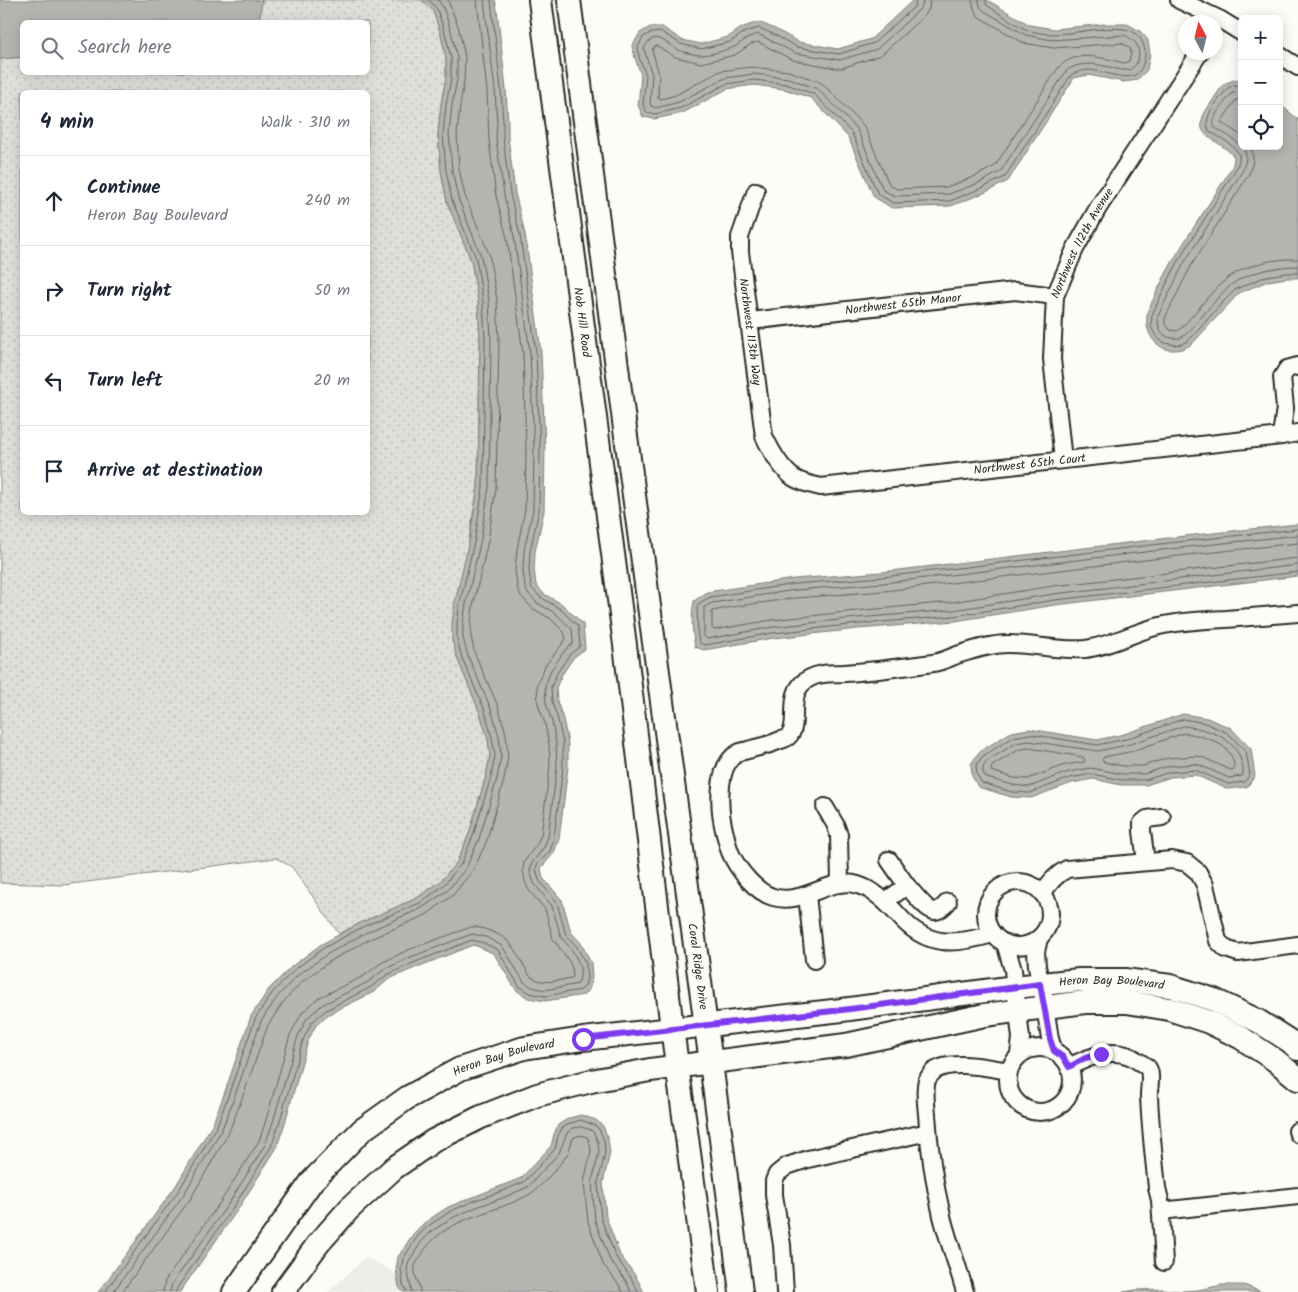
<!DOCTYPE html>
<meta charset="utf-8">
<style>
body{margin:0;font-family:Kalam,sans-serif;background:#f2f2f3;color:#1f2937}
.controls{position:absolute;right:15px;top:15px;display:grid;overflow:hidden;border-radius:8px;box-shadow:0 2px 12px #0003}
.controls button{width:45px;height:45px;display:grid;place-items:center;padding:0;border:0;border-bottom:1px solid #e0e1e3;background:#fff;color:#1f2937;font:25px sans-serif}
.compass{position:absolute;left:1178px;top:15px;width:45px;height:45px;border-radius:50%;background:#fff;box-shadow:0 2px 12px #0003;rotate:353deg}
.stop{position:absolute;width:15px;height:15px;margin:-11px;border:4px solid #7c3aed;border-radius:50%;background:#fff}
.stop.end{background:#7c3aed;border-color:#fff;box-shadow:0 1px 5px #0008}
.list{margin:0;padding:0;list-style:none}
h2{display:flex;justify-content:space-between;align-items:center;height:65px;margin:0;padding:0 20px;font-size:21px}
h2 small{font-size:16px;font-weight:400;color:#747a83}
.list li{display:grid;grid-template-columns:32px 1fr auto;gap:15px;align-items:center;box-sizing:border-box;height:90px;padding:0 20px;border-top:1px solid #e0e1e3}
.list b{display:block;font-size:19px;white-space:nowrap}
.list p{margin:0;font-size:16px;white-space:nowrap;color:#747a83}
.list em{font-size:16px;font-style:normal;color:#747a83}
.icon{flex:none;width:28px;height:28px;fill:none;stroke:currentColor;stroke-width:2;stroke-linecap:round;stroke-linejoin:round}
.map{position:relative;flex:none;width:1298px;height:1292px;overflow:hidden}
.search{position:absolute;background:#fff;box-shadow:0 2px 12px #0003;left:20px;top:20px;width:350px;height:55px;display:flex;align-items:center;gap:12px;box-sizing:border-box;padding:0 18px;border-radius:8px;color:#747a83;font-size:19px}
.panel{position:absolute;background:#fff;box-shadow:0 2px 12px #0003;left:20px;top:90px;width:350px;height:425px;border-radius:8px}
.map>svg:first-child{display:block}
.built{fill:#edece8}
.grass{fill:url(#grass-dots);stroke:#858482;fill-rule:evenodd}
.water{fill:#b5b4b1;stroke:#7e7d7b}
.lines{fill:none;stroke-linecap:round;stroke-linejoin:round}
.shore{stroke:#626261;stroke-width:1}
.street-casing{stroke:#2b2b2b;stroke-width:20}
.secondary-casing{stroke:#2b2b2b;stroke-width:26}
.street{stroke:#fdfcf7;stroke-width:16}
.secondary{stroke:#fdfcf7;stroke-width:22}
.route{stroke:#7c3aed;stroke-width:6}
.labels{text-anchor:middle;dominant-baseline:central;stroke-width:4.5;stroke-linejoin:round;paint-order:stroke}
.street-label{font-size:12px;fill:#2b2b2b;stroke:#fdfcf7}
</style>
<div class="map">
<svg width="1298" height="1292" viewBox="0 0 1298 1292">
<defs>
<pattern id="grass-dots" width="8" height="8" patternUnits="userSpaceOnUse" patternTransform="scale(1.25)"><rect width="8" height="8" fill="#dfdeda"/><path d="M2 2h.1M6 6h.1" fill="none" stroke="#c0bfbb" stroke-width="1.8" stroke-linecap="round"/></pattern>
</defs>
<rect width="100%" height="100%" fill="#fdfcf7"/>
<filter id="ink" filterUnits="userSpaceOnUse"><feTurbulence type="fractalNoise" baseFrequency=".02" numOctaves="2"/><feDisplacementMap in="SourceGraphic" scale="10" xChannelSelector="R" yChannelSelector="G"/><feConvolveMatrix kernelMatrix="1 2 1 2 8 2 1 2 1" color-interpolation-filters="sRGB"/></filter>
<g filter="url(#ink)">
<path class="built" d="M366 1257 430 1292H328Z"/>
<path class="grass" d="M261 0H422L433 11 441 34 446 58V78L441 104 438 134 441 171 447 202 471 260 478 301 480 339 478 486 452 640 458 660 480 713 488 739 490 756 486 776 469 834 457 862 440 882 417 898 362 922 339 934 292 867 276 858 63 885 0 883V59L22 57V72H368V22H259ZM22 92H368V512H22Z"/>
<path class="water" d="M0 0H261L262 1 259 22H22V57L0 59Z
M422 0H495L497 9 506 89 508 122V137L515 193 525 234 541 352 545 449 544 511 535 552 534 569 536 585 544 594 562 604 583 624 585 649 574 657 561 676 556 688 557 701 563 719 568 743V767L559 839 554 853 541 868 543 878 562 900 571 932 581 943 591 963 592 978 589 989 584 995 545 1001 528 998 516 990 494 954 482 948 473 945 415 968 389 979 374 992 329 1014 316 1025 308 1041 284 1126 276 1149 238 1209 180 1292H98L103 1286 175 1187 212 1125 223 1097 251 1016 269 989 291 967 320 945 362 922 417 898 440 882 457 862 469 834 486 776 490 756 488 739 480 713 458 660 452 640V623L455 602 470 537 478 486 480 339 478 301 471 260 447 202 441 171 438 134 441 104 446 78V58L441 34 433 11Z
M913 0H987L1030 25 1054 29 1105 24H1127L1140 31 1148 40 1150 54 1147 70 1137 80 1124 82 1088 75 1074 78 1008 181 984 193 951 206 892 208 874 197 848 137 811 98 784 89 754 85 727 89 683 113 655 119 643 117 638 105 641 75 635 58 632 46 640 33 650 27H662L682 40 701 44 728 37 743 27 759 22 775 29 799 42 838 49 871 39Z
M1233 80 1242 81V146H1279V104L1298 119V278H1287L1268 281 1239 293 1192 344C1183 350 1173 352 1163 348 1151 342 1145 328 1147 316 1148 308 1154 299 1157 291 1178 247 1208 208 1233 165L1234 157C1218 136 1185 138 1211 103 1215 97 1220 88 1225 83 1226 83 1232 81 1233 80Z
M1298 524V576L1055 605 955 621 858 629 774 638 704 650 695 647C692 633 691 615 694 601L707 592 794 579 882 572 1185 536Z
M1183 714 1207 718 1231 728 1251 749 1255 776 1247 787 1227 789 1195 775 1171 777 1146 785H1121L1093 779 1072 783 1031 798 1011 797 978 787 972 776 971 764 979 752 1011 732 1029 729 1097 740 1124 734Z
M581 1115 596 1120 603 1126 608 1139 610 1153 603 1183 606 1217 620 1255 635 1275 644 1292H403L399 1287 396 1269 398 1257 413 1234 425 1222 448 1207 521 1178 551 1146 554 1134 558 1125 569 1118Z
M1222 1285H1244L1262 1292H1123L1136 1290 1162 1289 1181 1291 1198 1290Z"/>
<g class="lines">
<path class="shore" d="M916 0 915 6 874 43 839 54 797 47 773 34 759 28 745 32 730 42 701 49 681 44 661 32 651 33 643 37 638 47 639 57 646 75 643 104 646 111 648 113 655 114 681 108 726 84 754 80 786 84 814 94 852 133 878 194 893 203 950 201 982 188 1005 177 1071 75C1076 72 1084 70 1089 70 1101 70 1124 81 1135 75 1141 72 1144 63 1145 56 1146 43 1137 30 1124 29 1093 25 1059 41 1028 30 1017 26 999 13 988 6L986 4V0
M923 0 922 6 919 10 877 49 840 60 795 53 758 34C747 37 743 42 734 47 727 50 706 56 699 55 692 54 682 52 676 49 664 42 653 29 644 49L652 75 650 103 651 106 656 108 679 102 725 78 754 74 788 78 818 89 857 129 883 190 895 196 949 194 979 183 1000 172 1067 70C1082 61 1097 64 1113 68 1118 69 1123 71 1128 70 1138 68 1142 52 1136 44 1134 40 1128 37 1124 35L1052 40 1026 35 984 11 980 6 979 0
M930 0 929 9 925 15 881 55 842 68H835L793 60 758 42 751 44 735 55 701 63 675 57 657 46H655L652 50 659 74 658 97 661 99 676 95 720 71 751 67 788 71 818 81 824 85 864 126 889 184 897 189 947 187 976 176 995 166 1058 68C1076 48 1104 59 1125 63L1129 61 1131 53 1130 48 1122 43 1053 48 1024 43 979 17 974 9 972 0
M1242 86 1233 85 1228 88C1219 100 1202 115 1209 131 1218 137 1235 144 1239 155 1240 159 1238 164 1237 167L1179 260 1165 287 1152 315 1151 327 1157 338 1165 343 1176 345 1182 344 1189 340 1193 336 1221 304 1236 289 1267 276 1286 273H1298
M1242 92 1232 93C1225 103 1211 115 1214 127 1224 134 1246 144 1246 157 1246 161 1244 166 1243 170L1184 263 1158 316C1157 331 1164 340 1180 338 1190 333 1197 322 1204 314 1213 304 1221 293 1231 285 1247 272 1278 266 1298 266
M1242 100H1236L1221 122 1222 123 1242 136
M1250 146C1255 155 1253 165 1249 174L1191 266 1165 318V324L1170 330 1177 331 1180 329C1196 314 1210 291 1228 278 1247 264 1275 258 1298 259
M1298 529 1186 541 882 577 795 584 710 597 698 604 697 607 698 637 700 643 705 645 773 633 858 624 954 616 1055 600 1298 572
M1298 535 1187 547 883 583 795 590 712 603 704 607V636L707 639 773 627 857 618 953 610 1054 594 1298 565
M1298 543 1187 555 884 591 796 598 738 606 712 611V628L714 630 772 620 856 611 952 602 1053 586 1298 558
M1184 719 1205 723 1228 733 1246 752 1250 774 1245 782 1228 784 1195 770 1170 772 1145 780H1122L1092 774 1070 778 1030 793 1012 792 982 783 977 775 976 765 983 756 1013 737 1029 734 1097 745 1126 739Z
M1184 726C1208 729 1237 737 1242 765 1243 769 1244 772 1242 776L1229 778 1199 765 1194 764 1169 766 1144 774H1122L1091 768 1068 772 1029 787 1013 785 987 778 983 773V767L987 761 1016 743 1029 741 1098 751 1127 745Z
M1185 733C1205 736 1235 744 1234 769L1230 770 1202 757 1196 756 1168 758 1143 766H1123L1104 762 1102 760 1104 757 1129 752Z
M1029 748 1083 757 1085 760 1084 762 1065 765 1028 779 1014 778 991 771 992 766 1018 750Z
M105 1292 179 1190 216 1128 227 1099 255 1019 273 992 294 970 322 949 364 926 420 903 444 885 461 864 473 836 491 777 495 756 492 738 485 711 462 658 457 639V623L460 603 475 538 483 487 485 339 483 301 476 258 452 200 446 171 443 134 446 105 451 79V58L445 33 437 9 429 0
M113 1292 184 1194 221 1131 233 1101 261 1021 278 996 298 975 326 955 367 932 422 908 448 890 466 868 479 839 497 779 501 757 499 736 491 709 468 656 463 638V624L466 604 481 539 489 487 491 339 489 301 481 256 458 198 452 170 449 134 452 105 457 80V58L451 31 443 7 438 0
M122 1292 191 1198 228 1134 240 1104 268 1025 284 1001 303 981 330 961 370 939 426 915 453 895 474 869 487 840 504 780 508 757 506 734 498 706 475 654 471 637V624L473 606 488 541 496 488 499 339 497 300 489 254 465 196 459 169 457 134 460 106 464 81 465 57 459 29 448 0
M163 1292 165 1281 223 1198 259 1141 266 1120 290 1035 302 1013 318 998 364 976 381 963 408 950 471 927C481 926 500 934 508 941 517 951 523 965 530 976 542 985 557 981 571 978L573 977 572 968 569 961 553 939 545 909 528 889 525 881 523 870 524 862 537 844 541 835 550 766 549 745 545 724 538 704 537 685 545 666 566 639 564 632 551 619 532 608 521 596 518 590 515 571 517 549 525 509 526 449 523 353 507 238 496 196 489 140 487 91 477 0
M170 1292 172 1284 229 1203 265 1145 273 1122 298 1036 307 1018 322 1005 368 982 385 969 411 957 472 934 486 937 502 946 524 982 532 987 545 990 578 984 580 977V967L576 957 572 950 561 937 552 906 534 883 530 871 532 863 544 847 548 837 557 766 556 744 552 722 546 703 545 686 551 670 565 650 573 644V642L572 629 555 613 537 603 527 592 525 587 523 570 524 550 533 510 534 449 530 353 514 236 504 195 496 139 497 122 495 90 484 0
M176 1292 177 1288 234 1206 271 1147 279 1124 303 1040 312 1022 326 1010 371 987 387 975 413 963 472 940 484 943 498 950 519 986 530 993 545 996 581 990 585 986 587 978 586 964 577 947 566 935 557 903 539 880 536 869 537 865 550 851 554 838 563 767V743L558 720 552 702 551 687 557 673 570 654 579 647 580 645 578 626 559 608 540 597 531 587 529 569 530 551 539 510 540 449 536 352 520 235 510 194 503 138V122L501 89 491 0
M406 1292V1289L403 1285 401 1269 403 1259 417 1237 428 1226 451 1211 476 1200 497 1193 524 1182 555 1149 558 1136 562 1128 571 1123 581 1120 594 1125 599 1129 604 1140 605 1153 598 1183 601 1219 616 1257 631 1278 638 1292
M412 1292 407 1269 409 1261 422 1241 432 1231 454 1217 479 1206 500 1199 528 1187 559 1153 567 1133 573 1128 581 1127 591 1130 594 1133 598 1142 599 1152 592 1182 595 1221 610 1260 626 1281 631 1292
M420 1292C420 1283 413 1275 415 1266 417 1261 421 1257 423 1252 448 1215 494 1215 530 1194 540 1188 557 1168 565 1158L568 1153 573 1138 580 1135 587 1137 590 1144 591 1151 584 1182 588 1222 603 1264 619 1285 623 1292"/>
<g class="street-casing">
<g id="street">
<path d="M1179 0 1221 20 1242 33"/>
<path d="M1279 55 1298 67"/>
<path id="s1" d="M756 191 740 237V252L764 436C771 451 780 468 794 478 802 483 812 485 821 487L1281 436 1298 433"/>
<path id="s2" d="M750 321 1015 291 1055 296"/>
<path d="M1281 436 1285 408 1282 377 1287 369 1298 366"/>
<path id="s3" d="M1063 460 1052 359 1055 296 1075 249 1098 208 1200 52"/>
<path d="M825 807 835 824 839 835 840 884"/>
<path d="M1146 862 1142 831V823L1147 819 1162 817"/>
<circle cx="1018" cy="914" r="32"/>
<path d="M907 886C913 892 926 910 934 911 940 911 944 906 948 902"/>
<path d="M1042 893C1050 883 1055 875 1067 869L1172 860 1187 863 1198 872 1205 885 1218 941 1226 949 1238 953 1298 945"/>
<path d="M807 895 814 960"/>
<path d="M885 901 907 886 889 860"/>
<path d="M993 934C955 945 927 948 899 916 887 903 876 891 858 885 829 876 804 906 773 897 756 892 738 870 731 854 728 848 727 840 725 834 719 812 715 765 738 753 741 751 745 751 748 750 758 747 769 745 778 741 781 740 785 739 788 737 802 725 783 691 810 678 821 672 833 674 845 673 874 671 904 667 933 663 941 662 949 658 957 655 973 650 991 644 1008 644 1033 644 1059 651 1085 649 1112 646 1137 630 1164 625 1184 621 1205 620 1226 619 1250 617 1274 615 1298 613"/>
<path d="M1039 938 1036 952 1037 966 1045 1006 1050 1039 1054 1051"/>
<path d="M1005 943 1013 970 1021 1038 1019 1055"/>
<circle cx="1040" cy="1080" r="32"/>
<path d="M1069 1067C1090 1056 1117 1045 1138 1061 1141 1063 1146 1066 1148 1068 1152 1075 1149 1087 1149 1095 1150 1126 1154 1157 1157 1188L1160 1200 1164 1262"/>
<path d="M1297 1131 1298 1134"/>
<path d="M1161 1211 1298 1196"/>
<path d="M785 1292 782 1245 774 1195V1181L777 1174 787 1166 808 1159 928 1132"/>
<path d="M965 1292C958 1266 948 1241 942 1216 934 1182 929 1149 927 1114 926 1104 924 1090 927 1080 928 1078 932 1073 934 1071 951 1059 989 1068 1009 1071"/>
</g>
</g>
<g class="secondary-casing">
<g id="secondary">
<path id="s4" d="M540 0 625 645 672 1028 708 1292"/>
<path id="s5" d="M569 0C589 143 606 286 625 429 664 716 704 1004 741 1292"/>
<path id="s6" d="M234 1292 312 1181 362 1130 407 1098 460 1069 524 1048 583 1039 842 1010 1015 987 1079 980H1125L1170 986 1214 1000 1258 1021 1291 1042 1298 1049"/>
<path d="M283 1292 318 1244 349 1209 394 1168 433 1141 481 1117 537 1095 591 1081 650 1070 846 1045 985 1015 1085 1002H1127L1169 1009 1209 1022 1240 1037 1275 1060 1298 1079"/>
</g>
</g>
<use href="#street" class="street"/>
<use href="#secondary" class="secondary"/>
</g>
</g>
<g class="lines" filter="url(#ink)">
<path class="route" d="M583 1039 842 1010 1040 984 1050 1039 1054 1051 1063 1057 1069 1067 1085 1058 1101 1054"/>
</g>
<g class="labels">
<g class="street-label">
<text stroke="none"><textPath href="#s3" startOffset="224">Northwest 112th Avenue</textPath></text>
<text stroke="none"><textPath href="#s2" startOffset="154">Northwest 65th Manor</textPath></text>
<text stroke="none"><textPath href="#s4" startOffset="325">Nob Hill Road</textPath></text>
<text stroke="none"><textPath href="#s1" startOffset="144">Northwest 113th Way</textPath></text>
<text stroke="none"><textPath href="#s1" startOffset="540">Northwest 65th Court</textPath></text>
<text stroke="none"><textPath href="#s5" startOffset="975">Coral Ridge Drive</textPath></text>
<text stroke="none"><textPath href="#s6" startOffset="982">Heron Bay Boulevard</textPath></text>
<text stroke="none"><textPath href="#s6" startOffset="368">Heron Bay Boulevard</textPath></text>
</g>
</g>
</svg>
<div class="controls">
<button>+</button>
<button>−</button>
<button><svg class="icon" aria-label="locate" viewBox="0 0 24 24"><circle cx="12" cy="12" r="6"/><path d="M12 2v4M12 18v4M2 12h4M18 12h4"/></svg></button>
</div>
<svg class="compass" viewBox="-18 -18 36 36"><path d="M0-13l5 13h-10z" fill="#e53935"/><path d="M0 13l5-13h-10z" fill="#747a83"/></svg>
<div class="stop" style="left:583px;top:1039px"></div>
<div class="stop end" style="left:1101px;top:1054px"></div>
<div class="search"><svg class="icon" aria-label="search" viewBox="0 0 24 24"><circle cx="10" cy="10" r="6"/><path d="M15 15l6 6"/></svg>Search here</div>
<section class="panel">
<h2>4 min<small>Walk · 310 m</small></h2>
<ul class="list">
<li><svg class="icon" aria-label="ahead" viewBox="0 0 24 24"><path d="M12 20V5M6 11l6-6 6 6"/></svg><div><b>Continue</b><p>Heron Bay Boulevard</p></div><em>240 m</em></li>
<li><svg class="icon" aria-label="right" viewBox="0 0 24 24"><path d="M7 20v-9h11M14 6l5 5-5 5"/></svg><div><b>Turn right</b></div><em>50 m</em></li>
<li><svg class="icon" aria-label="left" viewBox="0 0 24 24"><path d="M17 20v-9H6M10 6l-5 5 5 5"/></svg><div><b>Turn left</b></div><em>20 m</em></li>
<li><svg class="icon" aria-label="arrive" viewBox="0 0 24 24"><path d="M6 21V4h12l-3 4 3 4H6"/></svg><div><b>Arrive at destination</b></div></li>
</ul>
</section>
</div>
